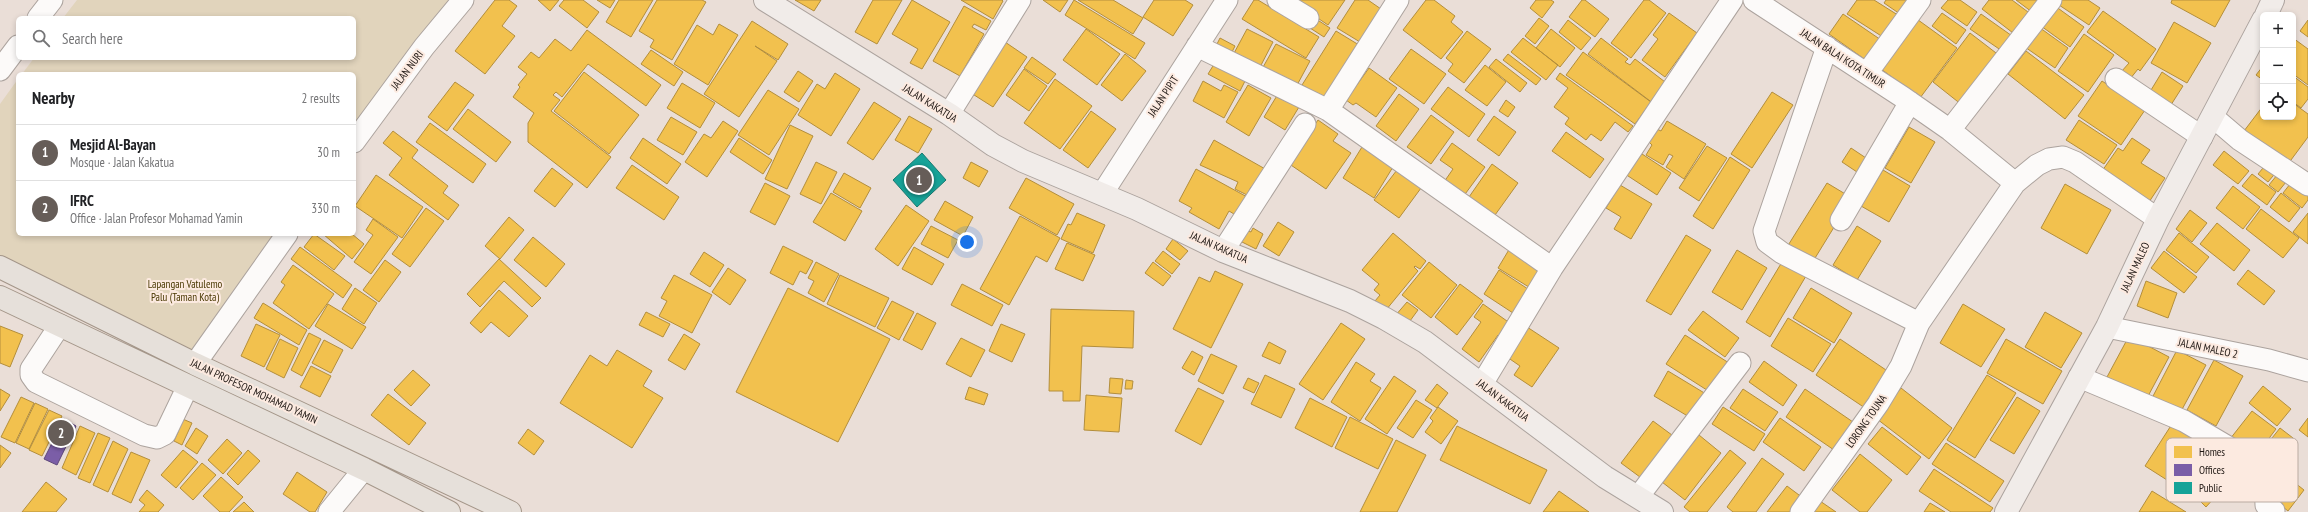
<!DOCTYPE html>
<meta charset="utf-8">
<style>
body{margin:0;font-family:"PT Sans Narrow",sans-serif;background:#f2f2f2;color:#202124}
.controls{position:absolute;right:12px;top:12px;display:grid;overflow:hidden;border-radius:6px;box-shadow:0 2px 6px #0003}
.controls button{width:36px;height:36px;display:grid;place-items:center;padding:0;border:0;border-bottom:1px solid #e0e0e0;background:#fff;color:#202124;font:20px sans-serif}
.you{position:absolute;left:967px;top:242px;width:14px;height:14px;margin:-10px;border:3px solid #fff;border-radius:50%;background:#1a73e8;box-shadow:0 0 0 6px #1a73e833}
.badge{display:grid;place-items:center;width:26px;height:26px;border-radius:50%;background:#665d58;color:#fff;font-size:13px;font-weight:700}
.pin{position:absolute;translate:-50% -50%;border:2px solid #fff;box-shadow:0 1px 4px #0006}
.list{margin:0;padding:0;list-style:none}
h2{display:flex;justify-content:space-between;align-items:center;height:52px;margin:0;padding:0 16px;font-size:17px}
h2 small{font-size:13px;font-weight:400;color:#757577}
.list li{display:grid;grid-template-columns:26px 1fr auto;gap:12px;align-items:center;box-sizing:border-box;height:56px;padding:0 16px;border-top:1px solid #e0e0e0}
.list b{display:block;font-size:15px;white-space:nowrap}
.list p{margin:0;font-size:13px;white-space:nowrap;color:#757577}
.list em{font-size:13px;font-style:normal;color:#757577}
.icon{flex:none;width:22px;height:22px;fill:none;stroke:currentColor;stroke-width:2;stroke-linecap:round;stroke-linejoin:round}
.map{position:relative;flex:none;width:2308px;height:512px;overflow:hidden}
.search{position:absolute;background:#fff;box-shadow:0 2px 6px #0003;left:16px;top:16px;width:340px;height:44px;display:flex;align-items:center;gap:10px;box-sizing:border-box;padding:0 14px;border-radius:6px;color:#757577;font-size:15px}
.panel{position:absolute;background:#fff;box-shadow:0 2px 6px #0003;left:16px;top:72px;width:340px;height:164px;border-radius:6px}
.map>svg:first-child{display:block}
.green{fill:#e1d4bc}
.homes{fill:#f2c14e;stroke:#b38e3c}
.offices{fill:#7b5ea7;stroke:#5f497b}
.public{fill:#17a398;stroke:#197970}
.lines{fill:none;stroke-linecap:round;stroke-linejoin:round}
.street-casing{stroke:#aca39e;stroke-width:23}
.secondary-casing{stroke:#aca39e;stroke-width:24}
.primary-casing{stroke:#a49689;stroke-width:24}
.street{stroke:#fcfaf9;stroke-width:21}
.secondary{stroke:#f1ece9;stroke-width:22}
.primary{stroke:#e6e0da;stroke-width:22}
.labels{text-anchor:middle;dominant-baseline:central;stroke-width:4;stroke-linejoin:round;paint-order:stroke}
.street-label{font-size:11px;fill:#1f1713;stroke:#fceae0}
.park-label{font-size:11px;fill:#483700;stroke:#fceae0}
.key{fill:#fceae0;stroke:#baaba2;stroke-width:1}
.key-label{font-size:11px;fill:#1f1713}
</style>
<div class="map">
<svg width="2308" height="512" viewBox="0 0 2308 512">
<rect width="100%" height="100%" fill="#eaded7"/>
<path class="green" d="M77 0H470L354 153V74H22L34 58H354V18H63Z
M18 79V234H295L203 362 0 262V104Z"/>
<path class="homes" d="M495 0H509L517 6 502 26 515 36 485 74 455 51Z
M538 0H559L550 11Z
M564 0H583L599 12 587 28 559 6Z
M597 0H615L610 8Z
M619 0H653L631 37 606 22Z
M657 0H702L706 2 672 60 650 47 654 40 639 31Z
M795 0H821L814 11Z
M873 0H902L877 44 855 32Z
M912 0 950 22 922 69 910 63 918 49 892 34Z
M961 0H1002L1003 1 993 19Z
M1043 0H1068L1060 12Z
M1074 0 1145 43 1135 59 1065 15Z
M1078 0H1113L1143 18 1133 34Z
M1154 0H1185L1193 5 1173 36 1143 17Z
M1254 0H1258L1319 37 1306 58 1242 19Z
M1291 0H1345L1328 25Z
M1355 0H1368L1381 9 1360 42 1337 28Z
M1426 0H1434L1455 16 1451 22 1463 32 1441 59 1403 30Z
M1536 0H1551L1554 2 1542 18 1530 8Z
M1582 0H1585L1609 19 1595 37 1569 17Z
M1644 0H1649L1666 13 1631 58 1611 43Z
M1857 0H1874L1901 17 1886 39 1847 14Z
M1886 0H1909L1900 14 1884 3Z
M1948 0H1960L1977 12 1967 26 1941 8Z
M1989 0H2012L2028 12 2013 33 1982 9Z
M2016 0H2041L2032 12Z
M2058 0H2088L2100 8 2089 25 2056 3Z
M2172 0H2230L2215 27 2171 3Z
M964 6 991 21 986 30 974 24 972 27 984 34 960 76 933 61Z
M2055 6 2084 27 2070 47 2041 26Z
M2103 11 2156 49 2140 71 2138 69 2130 79 2121 72 2129 63 2087 32Z
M1669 13 1697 33 1665 77 1642 60 1658 39 1653 35Z
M1942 13 1966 30 1956 44 1932 26Z
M1843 14 1884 42 1870 63 1829 34Z
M1981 14 2015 38 2005 53 1970 29Z
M1914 17 1957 48 1920 98 1877 66Z
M1539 18 1549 26 1535 44 1525 36Z
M1316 19 1330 28 1324 37 1310 28Z
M1568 20 1591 38 1581 50 1559 32Z
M2308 20V37L2300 31Z
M752 21 788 44 778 60 755 46 777 61 739 117 704 94Z
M2174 22 2211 43 2187 83 2151 63Z
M719 24 738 35 708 85 674 64 697 25 713 35Z
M2036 25 2068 48 2055 68 2022 45Z
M1086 29 1120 54 1097 85 1063 60Z
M1247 29 1273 42 1259 69 1233 55Z
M1551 29 1575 48 1560 67 1536 48Z
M587 30 661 85 646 106 588 64 562 97 556 92 553 95 560 100 551 111 611 157 587 188 528 142V123L534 113 513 97 520 87 518 85 527 74 518 67 531 52 539 58 555 39 571 51Z
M1336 31 1359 45 1325 99 1302 85Z
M1467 31 1491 49 1464 83 1448 71 1453 64 1446 58Z
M1970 33 2000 56 1962 105 1933 82Z
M2084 34 2114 55 2088 92 2058 71Z
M1220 38 1235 46 1230 56 1215 48Z
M1523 38 1558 65 1546 80 1511 52Z
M1601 38 1628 59 1625 62 1630 65 1635 59 1669 85 1654 104 1588 54Z
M2293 38 2308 49V85L2293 74Z
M1005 42 1027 57 993 107 971 93Z
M1276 44 1310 61 1296 87 1262 69Z
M1411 49 1446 74 1424 104 1389 79Z
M651 50 683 72 674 86 641 64Z
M2026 51 2084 95 2065 119 2008 74Z
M1583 52 1651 102 1635 124 1566 75Z
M1125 54 1146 71 1122 101 1101 85Z
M1508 54 1541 79 1536 85 1503 60Z
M1032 57 1056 74 1048 84 1024 68Z
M1496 59 1527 83 1520 92 1489 67Z
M1216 61 1247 77 1240 91 1208 74Z
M1485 65 1506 82 1487 106 1465 90Z
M2263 66V80L2256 75Z
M1369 68 1397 88 1376 117 1356 103 1353 105 1346 100Z
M1024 69 1047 86 1029 111 1006 95Z
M798 71 813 81 799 102 784 92Z
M584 72 639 115 609 154 554 111Z
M2162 72 2183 86 2169 108 2148 95Z
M835 73 860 89 831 136 798 115 817 84 825 89Z
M1560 73 1633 126 1628 132 1615 122 1601 141 1591 134 1586 140 1565 124 1569 118 1554 107 1568 88 1556 79Z
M2293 76 2308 87V99L2301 108 2293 102Z
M1055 79 1092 106 1060 149 1024 123Z
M1203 81 1221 91 1224 85 1238 92 1224 118 1193 101Z
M2102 81 2145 110 2121 145 2078 116Z
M455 82 474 95 447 131 428 117Z
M682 83 715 103 700 128 667 108Z
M1248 85 1271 98 1249 136 1226 122Z
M1448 87 1485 114 1469 137 1431 109Z
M768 90 799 109 769 155 738 135Z
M1772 92 1793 105 1752 168 1731 154Z
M1278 94 1299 107 1285 130 1264 117Z
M1399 94 1419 109 1396 141 1376 126Z
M1506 100 1515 107 1508 117 1499 111Z
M874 102 901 119 873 160 847 143Z
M2293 103 2308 114V137L2288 164 2244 131 2263 106V117H2293Z
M468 109 511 142 496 162 453 129Z
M1091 111 1116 129 1088 168 1063 150Z
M1431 115 1454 132 1431 164 1407 147Z
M909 116 932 129 918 153 895 140Z
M1494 116 1516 132 1499 156 1477 140Z
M671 117 697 132 683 155 657 140Z
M1318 120 1338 134 1333 141 1351 153 1326 189 1285 161 1301 145Z
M2079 120 2117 145 2104 164 2066 140Z
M723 121 738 131 707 177 685 162 704 134 711 138Z
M1667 121 1706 144 1684 179 1666 167 1673 156 1669 154 1663 165 1646 155 1652 145 1649 142 1657 129 1661 131Z
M430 123 486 164 473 183 416 142Z
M790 125 813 136 787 189 765 179Z
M1909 127 1935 142 1911 183 1885 168Z
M393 131 418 150 412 158 448 186 443 193 459 205 448 220 389 175 402 158 383 143Z
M1566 132 1604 159 1590 178 1552 151Z
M643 138 681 164 667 184 630 158Z
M739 138 772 160 763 174 730 152Z
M2132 138 2150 150 2141 163 2165 178 2147 205 2100 174 2118 148 2123 151Z
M1214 140 1267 170 1256 190 1251 187 1247 195 1235 189 1238 182 1200 165Z
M1365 142 1396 162 1374 198 1343 178Z
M1452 143 1485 167 1460 201 1444 182 1453 169 1440 160Z
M1707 146 1727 158 1699 201 1679 188Z
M1851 148 1875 164 1866 178 1842 162Z
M2224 151 2249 171 2238 184 2213 165Z
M1639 152 1671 173 1657 195 1622 172Z
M1730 157 1750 170 1713 229 1693 216Z
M816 162 837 172 821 204 800 194Z
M971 162 988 171 979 187 963 178Z
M2268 162 2278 170 2268 182 2258 174Z
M1492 164 1518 183 1490 222 1469 197Z
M632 165 679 197 664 220 616 188Z
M1400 166 1424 184 1399 218 1374 200Z
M552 168 573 184 555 207 534 191Z
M1196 169 1249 198 1239 217 1229 211 1219 229 1189 212 1192 208 1179 201Z
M1883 170 1910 186 1889 222 1861 206Z
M2281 170 2290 177 2278 192 2269 185Z
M844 173 871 188 860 208 833 192Z
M2252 174 2276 192 2267 205 2242 186Z
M376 175 423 207 402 238 355 206Z
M1026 178 1074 204 1057 235 1009 208Z
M2294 179 2308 190V200L2302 208 2283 193Z
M765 183 790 196 775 225 750 212Z
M1827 183 1852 198 1812 263 1787 247Z
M2065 184 2111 210 2087 254 2041 228Z
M1620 185 1652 204 1631 239 1614 229 1621 217 1606 208Z
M2233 186 2260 207 2243 229 2216 208Z
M831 193 862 211 845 241 813 222Z
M2281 193 2300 208 2289 222 2270 207Z
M945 201 973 217 963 236 934 220Z
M906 205 929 221 898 266 875 249Z
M426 208 444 221 410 267 392 254Z
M2261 209 2299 238 2283 258 2246 229Z
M2190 210 2207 223 2192 242 2176 229Z
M1077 213 1105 225 1093 253 1061 239 1068 224 1071 225Z
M2308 213V244L2293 232Z
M1020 216 1060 238 1047 262 1036 256 1009 305 980 289Z
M509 217 524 230 500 259 485 246Z
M373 219 398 237 371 274 354 262 373 235 366 230Z
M1278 222 1294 232 1279 256 1263 246Z
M2217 223 2250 250 2234 271 2200 244Z
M931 226 958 240 948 258 921 244Z
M1857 226 1881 241 1857 280 1833 265Z
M1253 228 1263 234 1256 249 1240 241 1246 230 1251 232Z
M1393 233 1426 261 1420 269 1415 266 1414 267 1418 271 1386 310 1375 301 1380 295 1374 290 1379 284 1362 270Z
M2179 233 2209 257 2196 273 2166 250Z
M314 234 345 256 334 270 304 247Z
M323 234H352L364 244 352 259Z
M1686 235 1711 250 1671 315 1646 301Z
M533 237 565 264 546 287 514 260Z
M1173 239 1188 251 1180 260 1166 249Z
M1067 243 1095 255 1083 281 1055 269Z
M783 246 813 261 806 274 800 271 793 285 770 273Z
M300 247 352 285 343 298 291 259Z
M914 247 944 264 932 285 902 269Z
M1510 248 1544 269 1532 289 1498 268Z
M1737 250 1767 268 1742 310 1712 292Z
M1163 251 1180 264 1172 274 1155 261Z
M2164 251 2197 277 2184 293 2151 268Z
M704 252 724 265 710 287 690 274Z
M499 259 541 298 532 307 504 281 480 307 467 294Z
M385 260 401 272 379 302 363 290Z
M816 262 839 274 824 302 808 293 814 281 808 278Z
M1153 262 1171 276 1163 286 1145 273Z
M1429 262 1457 285 1431 318 1402 295Z
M1782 262 1806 276 1770 337 1746 322Z
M293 265 334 294 309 329 273 303 285 285 281 282Z
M728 268 746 280 730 305 712 292Z
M1499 270 1531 291 1516 315 1484 294Z
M2248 270 2275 291 2264 305 2237 284Z
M1215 271 1243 284 1211 348 1173 329 1199 277 1210 282Z
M674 275 712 295 692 333 659 316 667 301 661 298Z
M840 275 889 298 875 327 827 304Z
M2146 281 2177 293 2168 318 2137 306Z
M962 284 1003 305 992 326 951 305Z
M1460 284 1483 301 1457 335 1435 317Z
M355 288 377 303 364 324 342 309Z
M788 288 890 339 838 442 736 392Z
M1811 288 1852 313 1834 343 1793 318Z
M499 290 528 316 509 337 491 322 481 333 470 323Z
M892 301 914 312 899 340 877 328Z
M1407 302 1418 310 1407 325 1395 316Z
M263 303 307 330 299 345 254 318Z
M328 304 366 327 352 349 315 326Z
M1483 304 1514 326 1504 340 1498 335 1479 362 1462 349 1481 322 1474 317Z
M1963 304 2005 329 1981 367 1940 343Z
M1051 309 1134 311 1133 348 1082 346 1080 401H1063V391H1049Z
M1703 311 1739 338 1725 357 1688 330Z
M646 312 670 324 663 337 639 325Z
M2045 312 2082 333 2061 368 2025 347Z
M917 313 936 323 922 350 903 340Z
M1788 318 1831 344 1813 372 1771 346Z
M1341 323 1365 339 1323 400 1299 384Z
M256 324 280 335 264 367 241 356Z
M1001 324 1025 334 1012 362 989 351Z
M0 326 23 335 10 367 0 363Z
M1527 327 1559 348 1532 387 1514 375 1520 366 1507 357Z
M309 333 321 339 302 376 291 370Z
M684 334 700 344 685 370 668 360Z
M1685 335 1729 363 1710 392 1666 364Z
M2129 336 2169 357 2147 398 2107 377Z
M961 338 985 350 971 377 946 364Z
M280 339 298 348 284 378 266 369Z
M1840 339 1889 372 1865 408 1816 375Z
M2006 339 2062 371 2043 404 1987 373Z
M324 340 343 350 331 373 312 363Z
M1269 342 1286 351 1280 364 1262 356Z
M617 350 652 371 643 386 663 398 632 448 560 403 590 355 607 366Z
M2177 350 2206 365 2179 415 2151 400Z
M1192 351 1203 357 1194 375 1182 368Z
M1211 354 1237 366 1223 394 1198 381Z
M2214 360 2243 376 2216 426 2187 410Z
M1764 361 1797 385 1783 406 1749 382Z
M1356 362 1375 374 1370 381 1381 388 1360 421 1331 402Z
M311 366 331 376 320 397 300 387Z
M413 370 430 385 411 406 394 390Z
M1668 371 1706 394 1691 418 1654 396Z
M1265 375 1295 389 1281 418 1251 404Z
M1987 375 2016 393 1975 458 1947 440Z
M1394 376 1416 391 1387 434 1365 419Z
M1110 378 1123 379 1121 394 1109 393Z
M1248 378 1259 383 1254 393 1243 388Z
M1126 380 1133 381 1132 389H1125Z
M1437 384 1448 393 1437 408 1425 400Z
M2263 386 2291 409 2277 426 2249 403Z
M969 387 988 394 984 405 965 399Z
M1198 388 1224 401 1201 445 1175 431Z
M1901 388 1952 428 1929 459 1877 419Z
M0 389 10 395 0 411Z
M1743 389 1778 412 1765 431 1730 408Z
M1805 389 1853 422 1834 450 1786 417Z
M388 394 426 423 409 445 371 415Z
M1086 395 1122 398 1119 432 1084 430Z
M21 397 34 403 15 443 1 437Z
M2017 397 2040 411 2014 454 1990 440Z
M1310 398 1347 417 1332 447 1295 428Z
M1416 400 1432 410 1413 438 1397 428Z
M35 403 48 409 29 449 16 443Z
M1438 407 1458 421 1441 444 1425 432 1433 421 1430 418Z
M1723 407 1765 434 1754 451 1712 424Z
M49 410 62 416 42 456 29 450Z
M2252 411 2276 429 2255 457 2230 439Z
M178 417 192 423 182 445 174 441 178 432 172 430Z
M1350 417 1393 439 1378 469 1335 448Z
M1780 418 1821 447 1804 471 1763 442Z
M2308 418V437L2299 430Z
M1653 421 1676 438 1644 480 1621 463Z
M2172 424 2194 438 2167 480 2145 466Z
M80 426 95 433 76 475 62 468Z
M1457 426 1547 470 1530 504 1440 460Z
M1882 427 1921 457 1907 475 1868 444Z
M196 428 208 436 197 454 185 446Z
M2280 428 2293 438 2269 468 2256 458Z
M528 429 544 441 534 455 518 443Z
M98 433 110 438 90 483 78 478Z
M1699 435 1721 453 1685 500 1662 482Z
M227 439 242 453 223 474 208 460Z
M1396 440 1426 455 1397 512H1360Z
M113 441 128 449 108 492 93 485Z
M1946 443 2004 481 1990 502 1932 464Z
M0 445 11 453 0 468Z
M183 450 198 462 176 488 161 475Z
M248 450 260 461 238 485 227 474Z
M1730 450 1746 463 1707 512H1690L1684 507Z
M131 452 150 460 131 503 112 494Z
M1860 454 1892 480 1867 512H1860L1832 490Z
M1762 458 1784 474 1756 512H1733L1727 507Z
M202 463 216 475 193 500 180 488Z
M2218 464 2233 477 2206 507 2192 493Z
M1934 469 1993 508 1990 512H1951L1919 491Z
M297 472 327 492 315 512H310L283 494Z
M2285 475 2304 490 2288 511 2269 496Z
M221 477 243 497 229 512H220L203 496Z
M46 482 67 499 56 512H22Z
M1787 486 1807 501 1798 512H1767Z
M147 490 164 505 158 512H139L145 505 139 500Z
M1559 491 1589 512H1543Z
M2152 491 2186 512H2139Z
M1820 501 1836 512H1813Z
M244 502 254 512H233Z
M1930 503 1945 512H1924Z"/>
<path class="offices" d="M64 419 76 426 57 465 44 459Z"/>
<path class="public" d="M922 153 946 180 917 207 893 180Z"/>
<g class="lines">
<g class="street-casing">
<path id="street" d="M1278 0 1308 18
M1754 0 1904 98 1950 130 2015 183
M38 18 52 0
M1197 46 1328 110 1552 268 1732 0
M1827 47 1764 231 1767 242 1782 253 1919 323
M0 70 18 46
M1867 73 1920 0
M2116 79 2202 137
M1328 110 1398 0
M949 114 1020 0
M2213 117 2240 140 2308 185
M1950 130 2051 0
M354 142 424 47 463 0
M1102 194 1227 0
M1841 220 1910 102
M1223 251 1305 124
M60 325 31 369V375L36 382 144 435 157 438 165 434 188 386
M2107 327 2269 360 2308 371
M195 364 287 234
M2079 377 2184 421 2252 461 2261 470 2265 479 2266 505 2274 511
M1482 384 1552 268
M1638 497 1740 363
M329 512 364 469
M1801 512 1878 404 1901 366 1919 323 2015 183 2037 165 2049 159 2063 157 2075 162 2158 219"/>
</g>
<g class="secondary-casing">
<path id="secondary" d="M765 0 949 114 993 145 1023 161 1137 209 1223 251 1350 301 1384 318 1425 342 1605 477 1662 512
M2266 15 2273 0
M2006 512 2107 327 2158 219 2263 20"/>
</g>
<g class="primary-casing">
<path id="primary" d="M0 267 195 364 510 512
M0 297 364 469 449 512"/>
</g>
<use href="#street" class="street"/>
<use href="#secondary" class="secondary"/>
<use href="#primary" class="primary"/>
</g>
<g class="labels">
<g class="street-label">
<text transform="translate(1843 58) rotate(33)">JALAN BALAI KOTA TIMUR</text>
<text transform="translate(407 70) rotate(-53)">JALAN NURI</text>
<text transform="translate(1163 96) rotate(-57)">JALAN PIPIT</text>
<text transform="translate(930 103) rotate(32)">JALAN KAKATUA</text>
<text transform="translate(1219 247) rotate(24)">JALAN KAKATUA</text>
<text transform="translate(2135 267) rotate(-65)">JALAN MALEO</text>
<text transform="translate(2208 348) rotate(12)">JALAN MALEO 2</text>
<text transform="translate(254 391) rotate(25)">JALAN PROFESOR MOHAMAD YAMIN</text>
<text transform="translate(1503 400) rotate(37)">JALAN KAKATUA</text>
<text transform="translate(1866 421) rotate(-55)">LORONG TOUNA</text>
</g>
<g class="park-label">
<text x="185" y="284">Lapangan Vatulemo<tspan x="185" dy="13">Palu (Taman Kota)</tspan></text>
</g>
</g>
<rect x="2166" y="438" width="132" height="64" rx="6" class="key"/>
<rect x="2174" y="446" width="18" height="12" fill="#f2c14e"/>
<rect x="2174" y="464" width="18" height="12" fill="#7b5ea7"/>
<rect x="2174" y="482" width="18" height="12" fill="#17a398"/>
<g class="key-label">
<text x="2199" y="456">Homes</text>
<text x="2199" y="474">Offices</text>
<text x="2199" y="492">Public</text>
</g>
</svg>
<div class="controls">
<button>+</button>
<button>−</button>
<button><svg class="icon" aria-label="locate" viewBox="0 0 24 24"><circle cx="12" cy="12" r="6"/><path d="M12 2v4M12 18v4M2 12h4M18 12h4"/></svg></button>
</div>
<div class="you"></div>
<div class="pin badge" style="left:919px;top:180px">1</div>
<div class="pin badge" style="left:61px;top:433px">2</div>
<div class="search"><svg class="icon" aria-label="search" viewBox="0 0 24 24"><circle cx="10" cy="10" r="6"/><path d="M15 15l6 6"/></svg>Search here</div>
<section class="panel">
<h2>Nearby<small>2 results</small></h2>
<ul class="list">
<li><span class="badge">1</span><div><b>Mesjid Al-Bayan</b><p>Mosque · Jalan Kakatua</p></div><em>30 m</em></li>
<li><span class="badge">2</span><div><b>IFRC</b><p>Office · Jalan Profesor Mohamad Yamin</p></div><em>330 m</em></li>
</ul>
</section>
</div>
